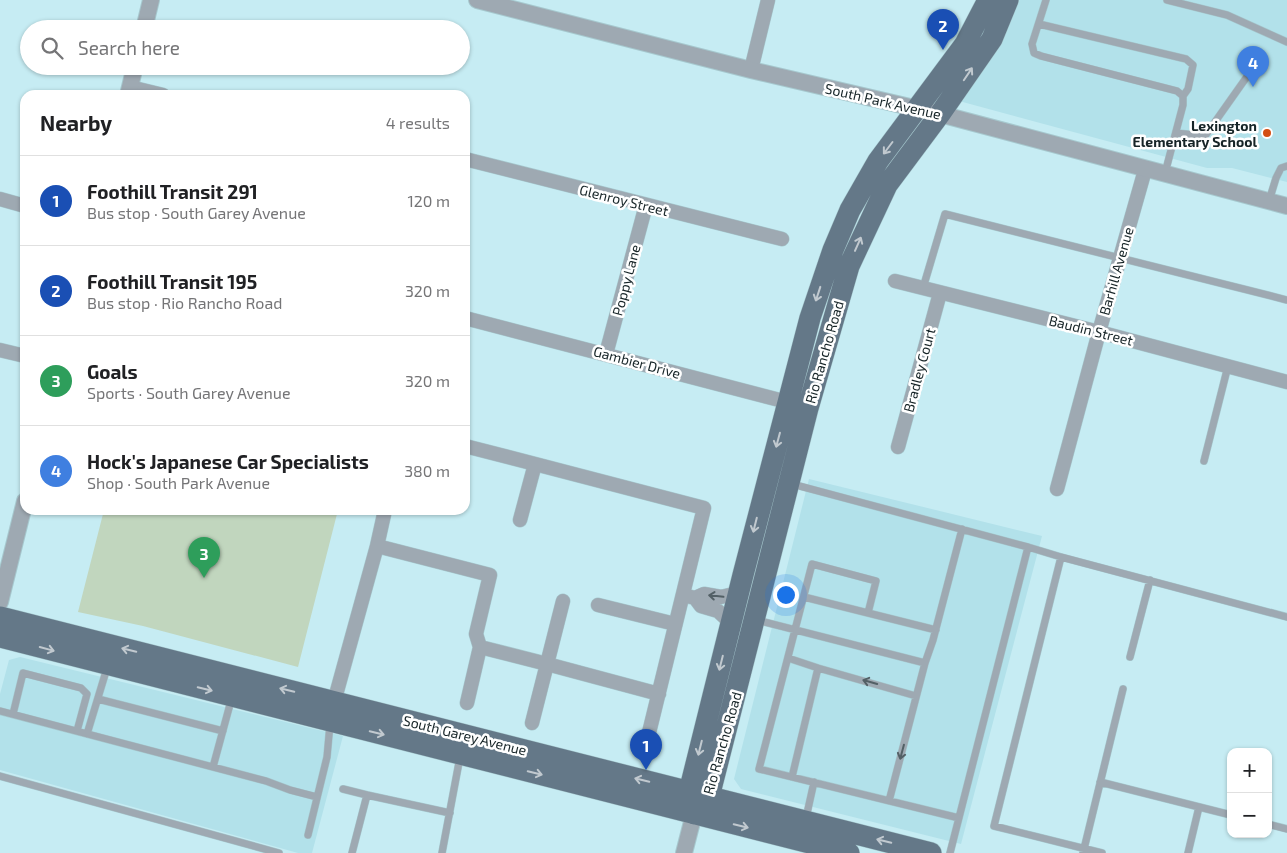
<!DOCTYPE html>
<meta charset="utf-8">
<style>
body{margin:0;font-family:"Exo 2",sans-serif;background:#f2f2f2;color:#202124}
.controls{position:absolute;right:15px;bottom:15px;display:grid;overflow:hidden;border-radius:10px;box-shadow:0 1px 4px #0004}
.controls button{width:45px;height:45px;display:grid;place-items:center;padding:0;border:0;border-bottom:1px solid #e0e0e0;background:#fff;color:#202124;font:25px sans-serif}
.you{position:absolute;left:785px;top:594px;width:18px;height:18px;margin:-12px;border:4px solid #fff;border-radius:50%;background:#1a73e8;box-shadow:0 0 0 8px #1a73e833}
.badge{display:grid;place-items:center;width:32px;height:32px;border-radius:50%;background:#d44e13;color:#fff;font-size:16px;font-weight:700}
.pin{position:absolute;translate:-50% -41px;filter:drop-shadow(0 1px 2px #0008)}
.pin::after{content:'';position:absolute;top:26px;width:18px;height:15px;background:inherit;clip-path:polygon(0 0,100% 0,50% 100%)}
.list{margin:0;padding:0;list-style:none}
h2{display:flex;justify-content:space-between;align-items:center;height:65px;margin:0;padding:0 20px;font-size:21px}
h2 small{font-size:16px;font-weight:400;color:#757577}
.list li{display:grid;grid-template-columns:32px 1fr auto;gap:15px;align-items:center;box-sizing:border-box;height:90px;padding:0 20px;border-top:1px solid #e0e0e0}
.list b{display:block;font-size:19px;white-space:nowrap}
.list p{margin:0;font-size:16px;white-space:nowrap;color:#757577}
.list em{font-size:16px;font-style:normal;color:#757577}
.icon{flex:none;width:28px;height:28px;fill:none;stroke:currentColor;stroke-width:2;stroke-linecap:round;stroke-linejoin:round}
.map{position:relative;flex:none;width:1287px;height:853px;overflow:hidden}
.search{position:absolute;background:#fff;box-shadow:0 1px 4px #0004;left:20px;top:20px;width:450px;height:55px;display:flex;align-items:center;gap:12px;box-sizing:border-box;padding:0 18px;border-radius:28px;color:#757577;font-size:19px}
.panel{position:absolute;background:#fff;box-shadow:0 1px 4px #0004;left:20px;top:90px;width:450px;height:425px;border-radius:15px}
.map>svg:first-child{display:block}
.built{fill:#b2e1ea}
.green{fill:#c1d6be}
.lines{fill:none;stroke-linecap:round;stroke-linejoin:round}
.service-casing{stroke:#a6c8ce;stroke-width:8}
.minor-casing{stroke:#a6c8ce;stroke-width:15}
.tertiary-casing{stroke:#a6c8ce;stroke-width:18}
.primary-casing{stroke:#a6c8ce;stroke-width:22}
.service{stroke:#9ea9b2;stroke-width:7}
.minor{stroke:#9ea9b2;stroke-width:14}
.tertiary{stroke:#9ea9b2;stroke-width:16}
.primary{stroke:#647888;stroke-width:21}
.oneway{stroke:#c1c9cf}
.oneway2{stroke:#536066}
.poi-dot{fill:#d44e13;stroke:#fff;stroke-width:2}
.labels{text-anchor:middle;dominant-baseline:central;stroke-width:5;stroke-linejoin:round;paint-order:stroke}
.street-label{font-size:14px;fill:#162427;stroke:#fff}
.poi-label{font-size:14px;font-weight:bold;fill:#162427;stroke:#fff;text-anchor:end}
</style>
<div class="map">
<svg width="1287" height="853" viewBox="0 0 1287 853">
<rect width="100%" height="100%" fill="#c6ecf3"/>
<path class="built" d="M1016 0H1287V182L1232 168H1207L959 101Z
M809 479 1042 536 961 844 741 789 734 779Z
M20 657 343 736 312 853H298L0 770V694L9 660Z"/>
<path class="green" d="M104 510H338L298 667 143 626 78 612Z"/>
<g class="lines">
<g class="service-casing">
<path id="service" d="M1046 0 1032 44 1034 53 1041 56 1177 91 1183 96V105L1165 173
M1167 0 1227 15 1287 42
M1039 24 1186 59 1193 65 1188 89 1183 96
M1176 133 1205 136 1258 61
M1269 201 1276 178 1281 168 1287 166
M923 288 945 214 1287 300
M1204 461 1228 366
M792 484 1028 547 950 853
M1028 547 1061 557
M804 597 868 613
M757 620 925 663 933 640 962 529
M936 630 868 613 876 581 812 564 759 769 959 818
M1130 657 1150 580
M788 658 818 668 792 777
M818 668 916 696
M98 699 223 731
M0 711 266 781 290 790 317 797
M13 714 23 673 81 688 87 694 77 731
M87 734 107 668
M213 767 232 697
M0 776 279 853
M1100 782 1231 815
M343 789 367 795
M889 801 925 663
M806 818 814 782
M1268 824 1287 829
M308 835 327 757 330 724
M352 853 367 795 450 813
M442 853 460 757
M1083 853 1123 689
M1102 853 994 826 1061 557 1287 617
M1188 853 1199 807"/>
</g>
<g class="minor-casing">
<path id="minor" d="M751 70 768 0
M130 87 163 95
M465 159 782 239
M0 199 25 206
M895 281 1099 332 1287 382
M465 318 795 404
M0 350 25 356
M606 354 646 205
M465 446 535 464
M898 447 940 293
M1057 489 1099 332 1145 170
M385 510 377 546 490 575 476 634 480 647 547 664 532 723
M520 520 535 464 704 508 645 749
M683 595 695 598 704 594 721 597 738 593
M695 598 701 606 718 611 731 623
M563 601 547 664 659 694
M598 605 675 624
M334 702 377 546
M467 703 480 647"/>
</g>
<g class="tertiary-casing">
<path id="tertiary" d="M477 0 751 70 940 114 1287 206
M144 29 151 0
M128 95 135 66
M0 602 25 501
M684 853 694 814"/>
</g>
<g class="primary-casing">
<path id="primary" d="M0 617 931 853
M0 637 849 853
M692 806 689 792 743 575 810 318 833 250 850 210 878 161 965 44 988 0
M694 814 709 797 808 408 849 266 887 185 940 114 992 39 1008 0"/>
</g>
<use href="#service" class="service"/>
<use href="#minor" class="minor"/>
<use href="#tertiary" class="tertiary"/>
<use href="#primary" class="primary"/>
</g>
<defs><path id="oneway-shaft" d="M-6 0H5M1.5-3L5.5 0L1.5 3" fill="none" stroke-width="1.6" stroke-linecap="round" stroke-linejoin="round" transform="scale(1.25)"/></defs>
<g class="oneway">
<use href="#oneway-shaft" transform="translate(968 74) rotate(-56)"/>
<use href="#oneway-shaft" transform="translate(888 148) rotate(127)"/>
<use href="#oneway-shaft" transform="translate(858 244) rotate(-66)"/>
<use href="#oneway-shaft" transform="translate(818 294) rotate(108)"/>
<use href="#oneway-shaft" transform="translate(778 440) rotate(105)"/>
<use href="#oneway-shaft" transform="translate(755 525) rotate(104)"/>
<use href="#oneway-shaft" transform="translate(47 649) rotate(15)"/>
<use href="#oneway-shaft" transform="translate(129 650) rotate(-166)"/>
<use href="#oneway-shaft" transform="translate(721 663) rotate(104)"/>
<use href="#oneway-shaft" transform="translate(205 689) rotate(14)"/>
<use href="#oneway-shaft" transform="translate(287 690) rotate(-166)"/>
<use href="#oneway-shaft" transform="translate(377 733) rotate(14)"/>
<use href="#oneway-shaft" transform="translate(700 748) rotate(104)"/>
<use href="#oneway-shaft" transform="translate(535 773) rotate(14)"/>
<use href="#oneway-shaft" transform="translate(642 780) rotate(-166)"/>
<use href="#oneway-shaft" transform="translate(741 826) rotate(14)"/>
<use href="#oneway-shaft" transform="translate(884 841) rotate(-166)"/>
</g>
<g class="oneway2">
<use href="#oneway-shaft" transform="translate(716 596) rotate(-174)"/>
<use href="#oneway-shaft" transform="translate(870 682) rotate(-164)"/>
<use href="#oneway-shaft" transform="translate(902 752) rotate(105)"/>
</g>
<circle class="poi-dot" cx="1267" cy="133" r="5"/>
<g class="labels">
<g class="street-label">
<text transform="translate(883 101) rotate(13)">South Park Avenue</text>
<text transform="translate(624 200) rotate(14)">Glenroy Street</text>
<text transform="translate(1116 271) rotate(-74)">Barhill Avenue</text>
<text transform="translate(626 280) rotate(-75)">Poppy Lane</text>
<text transform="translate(1091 330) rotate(14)">Baudin Street</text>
<text transform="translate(824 352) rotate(-74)">Rio Rancho Road</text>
<text transform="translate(637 362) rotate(15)">Gambier Drive</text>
<text transform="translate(919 370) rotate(-75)">Bradley Court</text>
<text transform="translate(465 735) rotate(14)">South Garey Avenue</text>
<text transform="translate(722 743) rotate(-74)">Rio Rancho Road</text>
</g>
<g class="poi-label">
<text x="1257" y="125">Lexington<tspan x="1257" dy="16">Elementary School</tspan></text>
</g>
</g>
</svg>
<div class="controls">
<button>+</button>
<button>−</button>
</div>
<div class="you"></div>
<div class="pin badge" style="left:646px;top:770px;background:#1a4fb4">1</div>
<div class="pin badge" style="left:943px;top:50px;background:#1a4fb4">2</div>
<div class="pin badge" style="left:204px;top:578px;background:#2e9e5b">3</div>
<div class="pin badge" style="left:1253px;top:87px;background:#3f7fe0">4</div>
<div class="search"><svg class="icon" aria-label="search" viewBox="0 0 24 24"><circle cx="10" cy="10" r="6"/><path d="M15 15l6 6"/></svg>Search here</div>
<section class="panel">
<h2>Nearby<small>4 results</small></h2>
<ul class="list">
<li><span class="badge" style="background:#1a4fb4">1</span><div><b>Foothill Transit 291</b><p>Bus stop · South Garey Avenue</p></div><em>120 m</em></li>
<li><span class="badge" style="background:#1a4fb4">2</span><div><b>Foothill Transit 195</b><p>Bus stop · Rio Rancho Road</p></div><em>320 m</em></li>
<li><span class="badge" style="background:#2e9e5b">3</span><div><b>Goals</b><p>Sports · South Garey Avenue</p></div><em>320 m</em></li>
<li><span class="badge" style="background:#3f7fe0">4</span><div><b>Hock's Japanese Car Specialists</b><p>Shop · South Park Avenue</p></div><em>380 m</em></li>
</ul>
</section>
</div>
